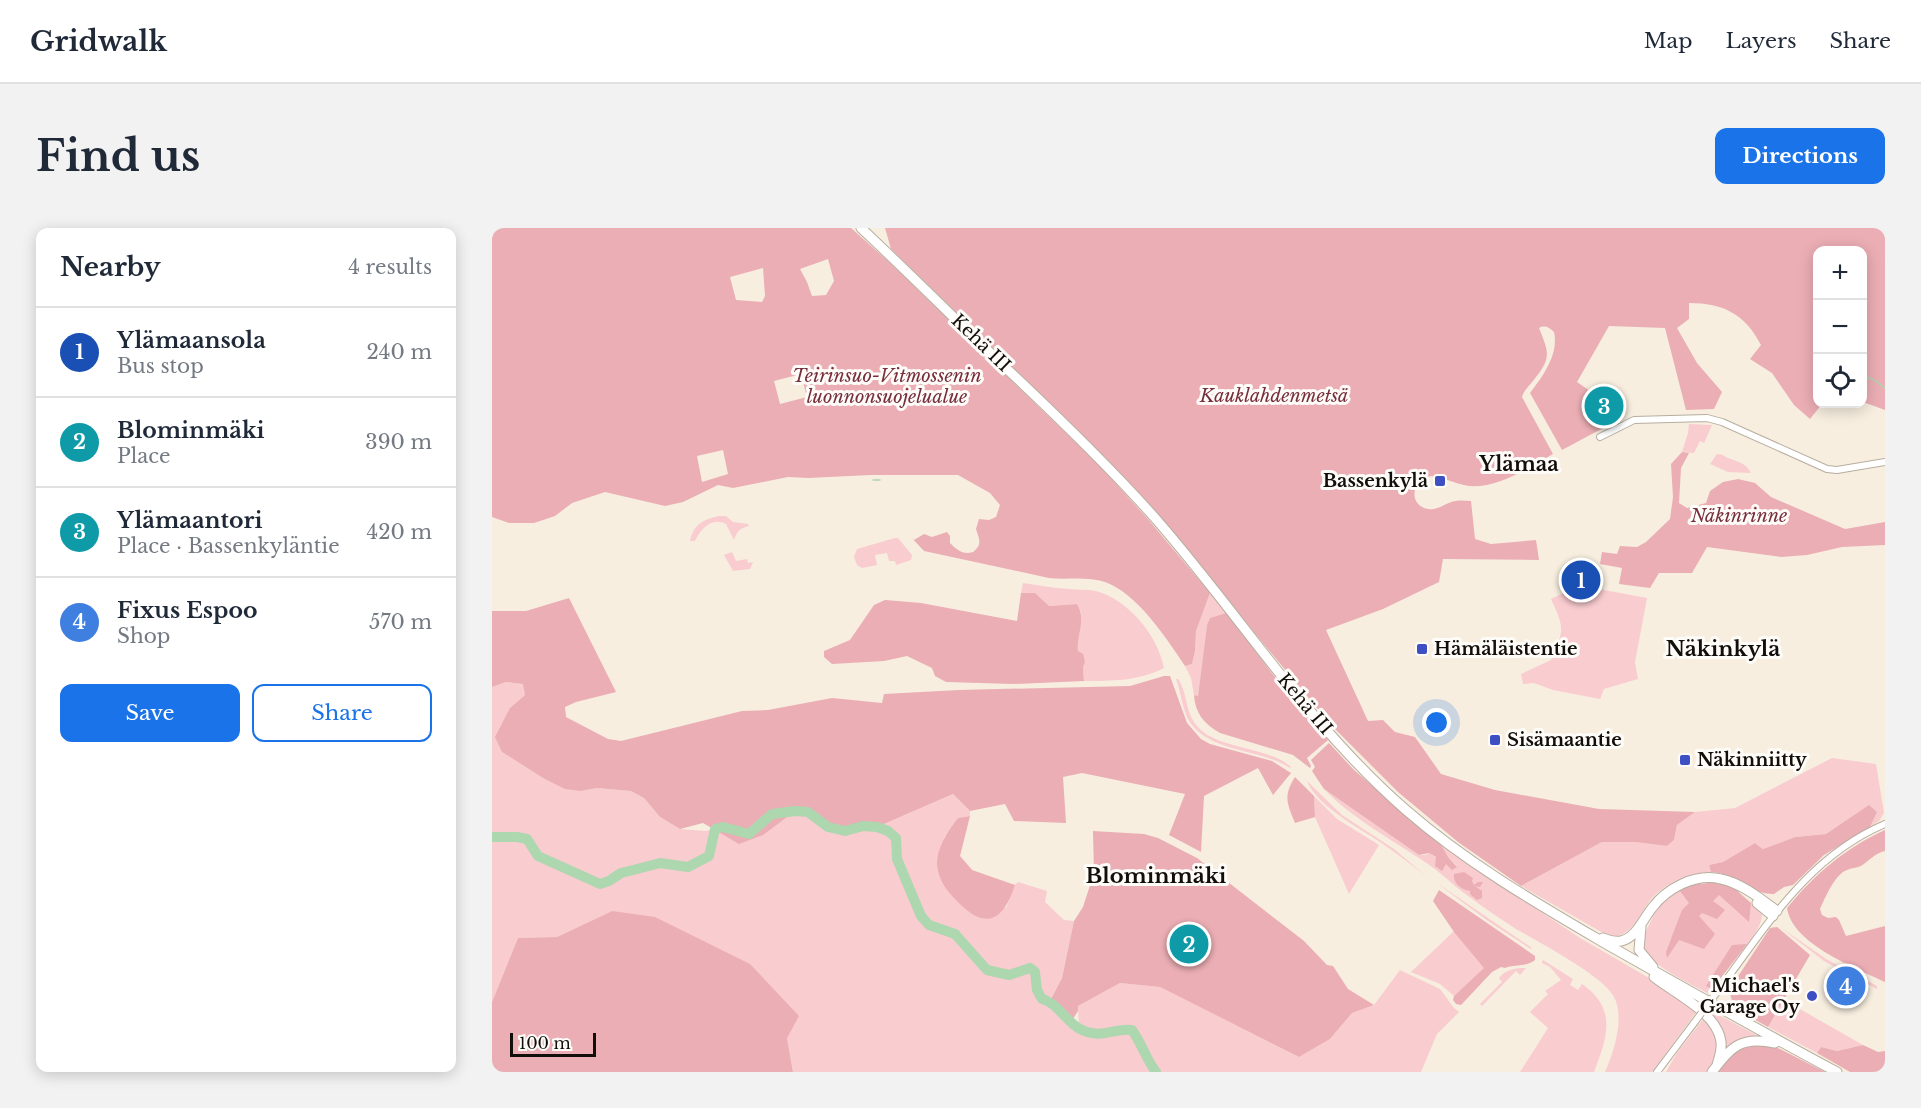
<!DOCTYPE html>
<meta charset="utf-8">
<style>
body{margin:0;font-family:"Libre Baskerville",serif;background:#f2f2f3;color:#1f2937}
.controls{position:absolute;right:18px;top:18px;display:grid;overflow:hidden;border-radius:12px;box-shadow:0 3px 15px #0003}
.controls button{width:54px;height:54px;display:grid;place-items:center;padding:0;border:0;border-bottom:2px solid #e0e1e3;background:#fff;color:#1f2937;font:30px sans-serif}
.scale{position:absolute;left:18px;bottom:15px;width:86px;box-sizing:border-box;padding-left:6px;border:3px solid #120f0a;border-top:0;font-size:16px;line-height:21px;white-space:nowrap;color:#120f0a;-webkit-text-stroke:4px #fefcf9;paint-order:stroke}
.you{position:absolute;left:945px;top:495px;width:21px;height:21px;margin:-15px;border:4px solid #fff;border-radius:50%;background:#1a73e8;box-shadow:0 0 0 9px #1a73e833}
.badge{display:grid;place-items:center;width:39px;height:39px;border-radius:50%;background:#1a73e8;color:#fff;font-size:20px;font-weight:700}
.pin{position:absolute;translate:-50% -50%;border:3px solid #fff;box-shadow:0 2px 6px #0006}
.list{margin:0;padding:0;list-style:none}
h2{display:flex;justify-content:space-between;align-items:center;height:78px;margin:0;padding:0 24px;font-size:26px}
h2 small{font-size:20px;font-weight:400;color:#747a83}
.list li{display:grid;grid-template-columns:39px 1fr auto;gap:18px;align-items:center;box-sizing:border-box;height:90px;padding:0 24px;border-top:2px solid #e0e1e3}
.list b{display:block;font-size:22px;white-space:nowrap}
.list p{margin:0;font-size:20px;white-space:nowrap;color:#747a83}
.list em{font-size:20px;font-style:normal;color:#747a83}
.actions{display:flex;gap:12px;padding:18px 24px}
.actions a{flex:1;padding:14px 0;border:2px solid #1a73e8;border-radius:12px;text-align:center;font-size:21px;color:#1a73e8}
.actions .main{background:#1a73e8;color:#fff}
.icon{flex:none;width:33px;height:33px;fill:none;stroke:currentColor;stroke-width:2;stroke-linecap:round;stroke-linejoin:round}
.map{position:relative;flex:none;width:1393px;height:844px;overflow:hidden;border-radius:12px}
header{display:flex;align-items:center;gap:36px;box-sizing:border-box;height:84px;padding:0 30px;background:#fff;border-bottom:2px solid #e0e1e3}
header strong{font-size:28px}
nav{display:flex;gap:33px;margin-inline-start:auto;font-size:21px}
.intro{display:flex;align-items:center;justify-content:space-between;box-sizing:border-box;height:144px;padding:0 36px}
h1{margin:0;font-size:42px}
.button{padding:15px 27px;border-radius:12px;background:#1a73e8;color:#fff;font-size:21px;font-weight:700}
main{display:flex;gap:36px;padding:0 36px}
aside{flex:1;background:#fff;border-radius:12px;box-shadow:0 3px 15px #0003}
.map>svg:first-child{display:block}
.green{fill:#f9ccd0}
.forest{fill:#ebaeb4;fill-rule:evenodd}
.lines{fill:none;stroke-linecap:round;stroke-linejoin:round}
.stream{stroke:#acd7af;stroke-width:1.5}
.river{stroke:#acd7af;stroke-width:10}
.minor-casing{stroke:#b7aea0;stroke-width:8}
.highway-casing{stroke:#b7aea0;stroke-width:11}
.minor{stroke:#fff;stroke-width:6}
.highway{stroke:#fff;stroke-width:9}
.minor-bridge-casing{stroke:#b7aea0;stroke-width:8;stroke-linecap:butt}
.minor-bridge{stroke:#fff;stroke-width:6}
.poi-dot{fill:#3d4fc3;stroke:#fefcf9;stroke-width:2}
.labels{text-anchor:middle;dominant-baseline:central;stroke-width:6;stroke-linejoin:round;paint-order:stroke}
.street-label{font-size:18px;fill:#120f0a;stroke:#fefcf9}
.park-label{font-size:18px;font-style:italic;fill:#772e3b;stroke:#fefcf9}
.poi-label{font-size:18px;font-weight:bold;fill:#120f0a;stroke:#fefcf9;text-anchor:start}
.neighbourhood-label{font-size:20px;font-weight:bold;fill:#120f0a;stroke:#fefcf9}
.quarter-label{font-size:21px;font-weight:bold;fill:#120f0a;stroke:#fefcf9}
</style>
<header>
<strong>Gridwalk</strong>
<nav><a>Map</a><a>Layers</a><a>Share</a></nav>
</header>
<div class="intro"><h1>Find us</h1><a class="button">Directions</a></div>
<main>
<aside>
<h2>Nearby<small>4 results</small></h2>
<ul class="list">
<li><span class="badge" style="background:#1a4fb4">1</span><div><b>Ylämaansola</b><p>Bus stop</p></div><em>240 m</em></li>
<li><span class="badge" style="background:#0f9aa8">2</span><div><b>Blominmäki</b><p>Place</p></div><em>390 m</em></li>
<li><span class="badge" style="background:#0f9aa8">3</span><div><b>Ylämaantori</b><p>Place · Bassenkyläntie</p></div><em>420 m</em></li>
<li><span class="badge" style="background:#3f7fe0">4</span><div><b>Fixus Espoo</b><p>Shop</p></div><em>570 m</em></li>
</ul>
<div class="actions"><a class="main">Save</a><a>Share</a></div>
</aside>
<div class="map">
<svg width="1393" height="844" viewBox="0 0 1393 844">
<rect width="100%" height="100%" fill="#f7eedf"/>
<path class="green" d="M1197 196 1220 197 1212 215 1208 213 1202 225 1190 224 1196 205Z
M1225 226C1232 226 1232 229 1239 231 1248 235 1254 235 1259 245L1236 244 1218 236Z
M227 288H234L241 294 256 296 257 298C246 301 246 303 242 312L234 296C220 289 209 300 203 313H198C202 296 210 292 227 288Z
M403 310H406L420 327 419 332 404 337 403 333H397L395 325 383 327 385 337 370 340 365 337 362 329 365 321Z
M240 324 244 333 255 331 256 335 261 334 258 341 241 343 232 327Z
M531 355C546 357 561 360 577 361 586 362 595 361 604 363 637 372 666 408 672 440 647 453 620 453 592 453 593 440 585 428 585 414 585 399 595 391 585 376L556 378 543 365H529Z
M1096 359 1155 370 1143 434 1146 451 1112 461 1108 471 1061 462 1042 455 1031 456 1029 446 1059 432C1072 402 1073 401 1059 371L1082 360Z
M718 365 734 385 718 390 715 397 706 468 702 467 699 450 693 438 700 436 703 423 704 403Z
M684 451H686C696 466 693 484 705 498 725 522 773 517 799 539L798 540C768 520 715 525 696 491 690 479 689 464 684 451Z
M14 454 32 456 33 467 18 480 10 524 51 550 89 563 105 560 139 563 152 570 168 589 188 601 214 603 303 583 316 584 336 599 353 603 371 598 385 599 461 566 478 583V588L466 590 452 610 514 680 523 657 526 654 555 663 553 674 572 692 582 693 570 750 558 773 587 800 586 778 628 755 668 759 807 829 838 811 860 785 882 777 908 742 948 761 962 780 967 784 945 806 929 844H301L295 810 120 683 65 709 26 710 0 774V459Z
M1340 530 1384 536 1392 585 1387 593 1378 599 1385 584 1377 578 1334 606 1303 609 1271 621 1263 615 1231 634 1217 637 1219 644C1198 645 1175 654 1160 670 1146 686 1143 708 1118 709L1029 658 1110 614H1143L1175 618 1182 612 1185 597 1203 584 1243 580Z
M815 553 850 587 902 621 934 648C919 636 904 625 888 614 867 600 824 577 815 553Z
M832 561 927 627H933L937 625 954 636 965 638 956 629 950 618 1088 710 1164 754 1205 783 1160 844H1113C1122 824 1133 789 1122 769 1111 747 1044 713 1021 699 1004 688 988 677 972 665 960 656 949 645 936 636 901 612 862 592 832 561Z
M822 568 845 591 887 617 857 666 823 589Z
M942 653 1040 720 1039 721 996 693Z
M1198 657 1243 661 1270 686C1271 706 1228 747 1217 766 1201 757 1154 736 1151 717 1150 710 1155 701 1158 695 1166 676 1180 666 1198 657Z
M1288 699 1334 731 1385 758V761L1332 733Z
M962 703 993 740 962 768 948 756 919 744Z
M1051 732 1081 751 1078 757 1086 762 1090 756C1126 781 1115 810 1102 844H1028L1056 800 1038 784 1056 766 1053 763 1069 752 1058 739 1050 735Z
M1034 740 1028 747 1024 743 990 778 988 776 1010 754 1007 750C1014 741 1023 740 1034 740Z
M1292 772 1371 817 1345 823 1329 819 1325 825 1276 799Z
M1208 777 1268 809 1236 823 1232 822Z
M1212 790C1227 810 1230 823 1215 844H1174L1185 825Z"/>
<path class="forest" d="M0 0H359L398 35 609 239 655 290 718 365 704 403 703 423 700 436 693 438C675 411 645 365 613 354 596 348 575 352 557 350L432 323 417 307 422 312 432 306 440 309 455 304 458 308V315C465 322 471 327 481 324 491 316 487 311 484 301L487 291 497 292 504 289 508 277 498 265 466 247H379L316 250 296 249 241 260 226 257 191 274 173 278 113 264 80 275 63 288 42 295H17L0 289ZM336 31 342 53 334 67 320 68 315 54 308 41ZM271 40 273 68 270 74 244 72 238 49ZM309 146 315 169 288 176 282 153ZM231 222 236 246 210 254 205 228Z
M393 0H1393V182L1371 174 1370 22H1326V176H1330L1318 191 1302 177 1280 145 1258 131 1269 117C1253 86 1231 75 1197 75V91L1185 100 1205 135 1230 164 1222 181 1194 182 1173 100 1117 98 1085 154 1101 165 1113 199 1070 222 1038 165C1051 148 1067 126 1062 104 1057 99 1053 97 1047 100 1057 125 1060 130 1041 153 1037 158 1032 162 1030 169L1061 226C1035 240 1007 260 977 258 963 256 952 249 939 248 918 253 917 278 936 281 946 283 954 274 964 273 968 272 974 273 979 273L983 311 999 316 1044 312 1047 332 951 331 947 354 891 381 834 402 876 493 891 492 903 504 923 509 949 546 1003 562 1107 581 1203 584 1185 597 1182 612 1175 618 1143 614H1110L1029 658 966 614 906 564 839 497 648 267 548 166 399 21Z
M1190 224 1197 225 1189 240 1187 275 1195 280 1214 275 1218 263 1231 254 1246 251 1263 255 1279 269 1353 301 1393 294V317L1350 319 1315 327 1289 329 1215 319 1200 345H1167L1158 360 1127 356 1130 340 1108 336 1110 324 1125 326 1128 318 1145 319 1154 314 1178 291 1181 269 1179 236Z
M529 365H543L557 378 585 376C595 392 584 406 586 423L591 426 593 434 591 439 592 453 522 456 454 454 443 448 440 440 415 428 392 433 340 436 332 429V423L358 412 382 377 393 372 429 375 525 393Z
M77 370 124 464 84 474 73 479 74 489 116 511 129 513 250 483 276 482 340 470 390 475 392 466 467 462 638 458 672 448H678L695 495 709 511 718 516 780 533 799 545 781 567 766 540 712 568 709 624 677 607 693 566 590 545 571 549 574 595 522 593 513 576 478 583 461 566 385 599 371 598 353 603 336 599 316 584 303 583 271 607 247 616 211 595 188 601 168 589 152 570 139 563 105 560 89 563 73 561 51 550 10 524 3 509 18 480 33 467 31 456 14 454 0 459V383H34Z
M734 385 786 453 836 512 815 530 819 538 818 540 801 527 728 505C712 496 703 485 702 467L706 468 715 397 718 390Z
M837 515 862 542 950 618 956 629 965 639 960 642 954 636 950 643 943 638 944 629 937 625 927 627 832 561 820 543 823 539 819 532Z
M803 549 822 568 823 589 803 595C795 575 791 568 803 549Z
M1377 577 1385 584 1378 599 1332 627 1301 657 1292 659 1282 666C1257 666 1246 646 1219 644L1217 637 1231 634 1263 615 1271 621 1303 609 1334 606Z
M478 588 468 628 480 642 523 657C511 694 493 703 464 672 454 662 446 651 445 636 445 619 456 603 466 590Z
M1393 602V623C1383 625 1377 633 1369 638 1364 640 1359 640 1355 642 1343 646 1333 670 1328 681L1330 687 1336 690 1344 689 1347 692 1354 708 1393 698V754C1364 740 1300 716 1295 680 1322 647 1353 620 1393 602Z
M601 603 652 606 666 610 705 630 812 713 835 737 841 738 856 761 882 777 860 785 838 811 807 829 668 759 628 755 586 778V783L579 794 558 773 570 750 582 693 591 679 602 645Z
M972 644 981 650 980 653 982 657 986 654H991L988 659 983 658 990 663V670L985 672 978 666V663C969 661 961 656 962 646Z
M1226 654 1243 661 1259 675 1257 694 1227 667 1221 673 1233 682 1225 691 1210 685 1207 688 1223 706 1212 721 1187 712 1175 730 1174 724 1190 682 1197 675 1188 663 1198 657Z
M947 662 1043 728V732C1035 739 1023 736 1013 740L1009 739 1000 744 969 777 964 776 961 772 962 768 992 740 962 704 941 673Z
M120 683 163 689 258 736 307 788 295 810 301 844H0V774L26 710 65 709Z
M1285 699 1318 727 1276 799 1242 780 1237 762 1278 700Z
M1255 716 1220 761 1214 758 1240 717Z
M1271 815 1288 821 1333 844H1226C1241 826 1247 817 1271 815Z
M1371 817 1386 824 1393 823V844H1358L1325 825 1329 819 1345 823Z"/>
<g class="lines">
<path class="stream" d="M1370 147 1382 152 1393 160
M381 252H388"/>
<path class="river" d="M0 609H25L35 611 46 628 108 656 117 653 129 645 145 641 168 635 196 639 217 628 223 601 231 599 257 606 280 586 303 583 316 584 336 599 353 603 371 598 385 599 396 603 404 610 405 631 429 688 437 697 463 706 495 742 517 747 538 740 543 744 545 762 550 771C566 775 573 793 588 801 610 812 619 800 640 802 650 816 654 831 664 844"/>
<g class="minor-casing">
<path id="minor" d="M1108 209 1142 192 1215 190 1230 194 1335 241 1345 242 1393 234
M1231 756C1278 693 1318 628 1393 596
M1165 844 1202 795"/>
</g>
<g class="highway-casing">
<path id="highway" d="M369 0C418 46 466 94 515 141 566 189 616 237 663 290 748 387 816 497 914 582 976 636 1046 676 1116 717 1192 760 1268 803 1345 844
M1265 675 1281 688
M1149 699 1147 722 1161 739
M1111 710C1116 712 1123 714 1129 713 1144 710 1151 691 1160 680 1175 660 1203 645 1229 651 1249 655 1269 671 1285 683
M1162 749C1182 765 1226 785 1229 814 1230 822 1227 830 1225 837
M1220 844C1240 818 1249 808 1283 815"/>
</g>
<use href="#minor" class="minor"/>
<use href="#highway" class="highway"/>
<g class="minor-bridge-casing">
<path id="minor-bridge" d="M1202 795 1231 756"/>
</g>
<use href="#minor-bridge" class="minor-bridge"/>
</g>
<g class="poi-dot">
<rect x="942" y="247" width="12" height="12" rx="3"/>
<rect x="924" y="415" width="12" height="12" rx="3"/>
<rect x="997" y="506" width="12" height="12" rx="3"/>
<rect x="1187" y="526" width="12" height="12" rx="3"/>
<circle cx="1320" cy="768" r="6"/>
</g>
<g class="labels">
<g class="street-label">
<text transform="translate(489 115) rotate(44)">Kehä III</text>
<text transform="translate(813 476) rotate(50)">Kehä III</text>
</g>
<g class="park-label">
<text x="395" y="148">Teirinsuo-Vitmossenin<tspan x="395" dy="21">luonnonsuojelualue</tspan></text>
<text x="782" y="168">Kauklahdenmetsä</text>
<text x="1247" y="288">Näkinrinne</text>
</g>
<g class="poi-label">
<text x="936" y="253" text-anchor="end">Bassenkylä</text>
<text x="942" y="421">Hämäläistentie</text>
<text x="1015" y="512">Sisämaantie</text>
<text x="1205" y="532">Näkinniitty</text>
<text x="1308" y="758" text-anchor="end">Michael's<tspan x="1308" dy="21">Garage Oy</tspan></text>
</g>
<g class="neighbourhood-label">
<text x="1027" y="236">Ylämaa</text>
</g>
<g class="quarter-label">
<text x="1231" y="421">Näkinkylä</text>
<text x="664" y="648">Blominmäki</text>
</g>
</g>
</svg>
<div class="controls">
<button>+</button>
<button>−</button>
<button><svg class="icon" aria-label="locate" viewBox="0 0 24 24"><circle cx="12" cy="12" r="6"/><path d="M12 2v4M12 18v4M2 12h4M18 12h4"/></svg></button>
</div>
<div class="scale">100 m</div>
<div class="you"></div>
<div class="pin badge" style="left:1089px;top:352px;background:#1a4fb4">1</div>
<div class="pin badge" style="left:697px;top:716px;background:#0f9aa8">2</div>
<div class="pin badge" style="left:1112px;top:178px;background:#0f9aa8">3</div>
<div class="pin badge" style="left:1354px;top:758px;background:#3f7fe0">4</div>
</div>
</main>
